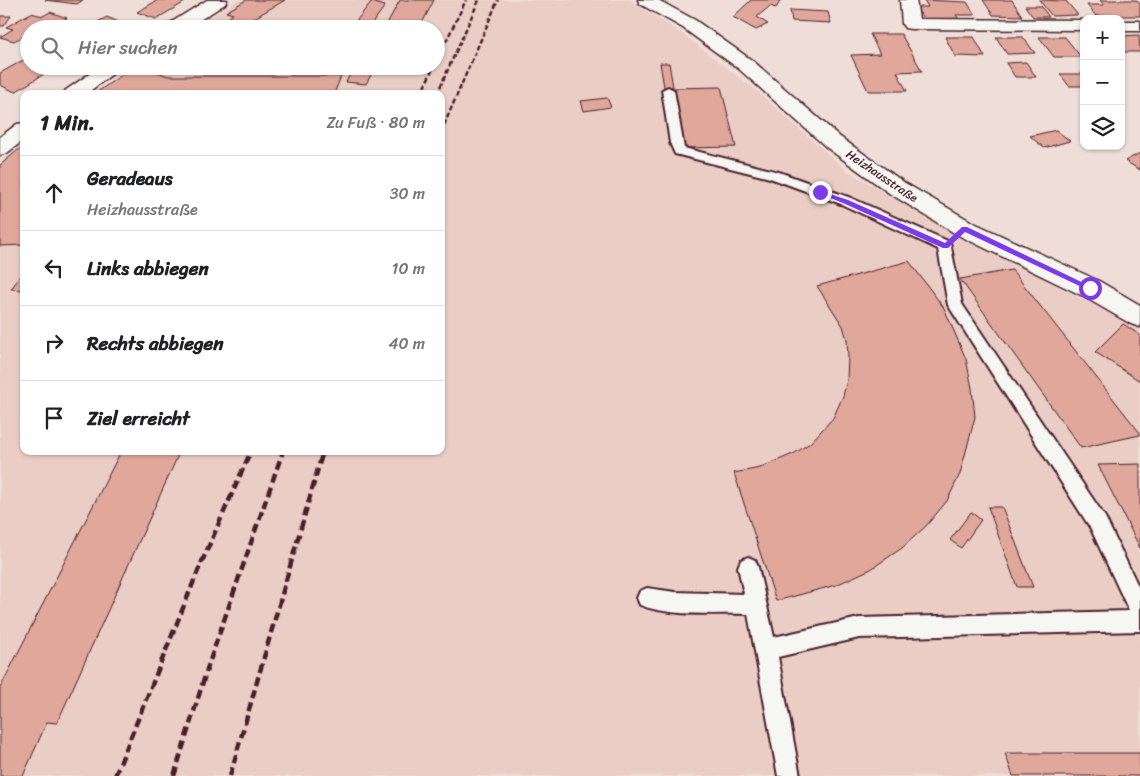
<!DOCTYPE html>
<html lang="de">
<meta charset="utf-8">
<style>
body{margin:0;font-family:Sriracha,sans-serif;background:#f6f6f6;color:#202124}
.controls{position:absolute;right:15px;top:15px;display:grid;overflow:hidden;border-radius:10px;box-shadow:0 1px 4px #0004}
.controls button{width:45px;height:45px;display:grid;place-items:center;padding:0;border:0;border-bottom:1px solid #e0e0e0;background:#fff;color:#202124;font:25px sans-serif}
.stop{position:absolute;width:15px;height:15px;margin:-11px;border:4px solid #7c3aed;border-radius:50%;background:#fff}
.stop.end{background:#7c3aed;border-color:#fff;box-shadow:0 1px 5px #0008}
.list{margin:0;padding:0;list-style:none}
h2{display:flex;justify-content:space-between;align-items:center;height:65px;margin:0;padding:0 20px;font-size:21px}
h2 small{font-size:16px;font-weight:400;color:#757577}
.list li{display:grid;grid-template-columns:32px 1fr auto;gap:15px;align-items:center;box-sizing:border-box;height:75px;padding:0 20px;border-top:1px solid #e0e0e0}
.list b{display:block;font-size:19px;white-space:nowrap}
.list p{margin:0;font-size:16px;white-space:nowrap;color:#757577}
.list em{font-size:16px;font-style:normal;color:#757577}
.icon{flex:none;width:28px;height:28px;fill:none;stroke:currentColor;stroke-width:2;stroke-linecap:round;stroke-linejoin:round}
.map{position:relative;flex:none;width:1140px;height:776px;overflow:hidden}
.search{position:absolute;background:#fff;box-shadow:0 1px 4px #0004;left:20px;top:20px;width:425px;height:55px;display:flex;align-items:center;gap:12px;box-sizing:border-box;padding:0 18px;border-radius:28px;color:#757577;font-size:19px}
.panel{position:absolute;background:#fff;box-shadow:0 1px 4px #0004;left:20px;top:90px;width:425px;height:365px;border-radius:10px}
.map>svg:first-child{display:block}
.built{fill:#eacec6}
.building{fill:#e0a79b;stroke:#4a1f2b}
.lines{fill:none;stroke-linecap:round;stroke-linejoin:round}
.service-casing{stroke:#4a1f2b;stroke-width:4}
.minor-casing{stroke:#4a1f2b;stroke-width:3}
.tertiary-casing{stroke:#4a1f2b;stroke-width:3}
.service{fill:#f6f6f2;fill-rule:evenodd}
.minor{fill:#f6f6f2;fill-rule:evenodd}
.tertiary{fill:#f6f6f2;fill-rule:evenodd}
.rail-far1{stroke:#4a1f2b;stroke-width:2.5;stroke-dasharray:5 2.5;stroke-linecap:butt}
.rail{stroke:#4a1f2b;stroke-width:4.5;stroke-dasharray:9 4.5;stroke-linecap:butt}
.route{fill:#7c3aed}
.labels{text-anchor:middle;dominant-baseline:central;stroke-width:4;stroke-linejoin:round;paint-order:stroke}
.far-street-label{font-size:12px;fill:#4a1f2b;stroke:#f6f6f2}
</style>
<div class="map">
<svg width="1140" height="776" viewBox="0 0 1140 776">
<rect width="100%" height="100%" fill="#efded8"/>
<filter id="ink" filterUnits="userSpaceOnUse"><feTurbulence type="fractalNoise" baseFrequency=".02" numOctaves="2"/><feDisplacementMap in="SourceGraphic" scale="10" xChannelSelector="R" yChannelSelector="G"/><feConvolveMatrix kernelMatrix="1 2 1 2 8 2 1 2 1" color-interpolation-filters="sRGB"/></filter>
<g filter="url(#ink)">
<path class="built" d="M238 0H630L684 35 758 92 846 170 967 239 1140 329V776H0V165L24 145V451H441V94H94L135 66H436V29H191Z"/>
<path class="building" d="M45 0H83L77 4Z
M158 0H180L185 2 156 19 137 12Z
M246 0H285L244 24 228 18 233 14 226 12Z
M400 0H434L419 29H384Z
M751 0H781L776 8 770 6 757 17 768 24 756 30 733 17Z
M924 0 967 2 975 15H956L959 19 924 20 916 7H928Z
M983 0H1012L1022 16 993 15Z
M1039 0 1066 1 1078 15 1052 16Z
M1100 0H1136L1140 4V16H1096L1087 5H1104Z
M371 2 385 6 368 29H350Z
M1025 6H1041L1049 17H1033Z
M790 10 828 12 831 23 792 21Z
M50 12 67 18 48 29H29V39L22 37 14 41 0 37 13 29 6 27 31 13 43 16Z
M0 16H11L4 26H0Z
M107 17 130 27 127 29H84Z
M870 34H901L922 71 897 72 907 91H868L851 55 880 54Z
M1139 35 1140 52H1121V36Z
M945 37H974L985 57 955 56Z
M996 37H1023L1035 53 1007 54Z
M1039 37H1065L1081 57H1054Z
M29 57V66H57L15 92 0 85V73Z
M1026 62 1036 77H1015L1006 63Z
M660 63H669L673 87H664Z
M135 66H142L168 76H341L334 94H94Z
M355 66H376L366 84 346 82Z
M1060 74H1084V86H1069Z
M721 87 736 147 684 148 673 88Z
M607 98 611 107 584 111 581 101Z
M1056 130 1070 141 1044 148 1030 136Z
M24 145V245L0 246V165Z
M1140 153V170L1125 161Z
M909 261 944 308 966 359 972 388 975 417 960 474 947 501 926 526 902 548 871 569 836 585 776 601 734 473 760 468 795 453 810 443 833 418 843 396 847 380 848 356 847 340 843 326 817 286Z
M1012 270 1140 433V435L1081 448 960 279Z
M24 271V290L11 289Z
M1123 324 1140 335V381L1095 352Z
M121 451H180L57 723 47 722 23 776H0V688Z
M1140 464V548L1098 465Z
M988 507H1002L1033 587H1017Z
M971 512 981 520 961 548 950 540Z
M1005 753H1140V776H1013Z"/>
<g class="lines">
<g class="service-casing">
<path id="service" d="M668 87 674 90 684 148 779 172 851 198 950 242 962 304 1105 517 1140 590V631L859 638 778 657 800 776H778L748 614C716 613 670 617 640 605L637 598 640 591 647 588 675 592 744 594 738 567 741 560 748 557 755 560 758 567 774 637 859 618 1129 611 1091 529 948 305 938 249 841 204 770 178 675 154 670 143 662 90Z"/>
</g>
<g class="minor-casing">
<path id="minor" d="M638 0H658L695 20 753 61 840 137 905 183 972 222 1099 281 1140 305V327L1131 324 1081 295 956 234 889 193 826 147 739 69 683 28 640 4Z
M900 0H916L919 19 1084 20V30L911 29 905 28 902 24Z
M1121 21H1140V31H1121Z"/>
</g>
<g class="tertiary-casing">
<path id="tertiary" d="M207 0H227L225 4 186 29H164L167 25Z
M101 66H123L86 94H63L66 90Z
M24 123V140L7 153 0 155V137L17 124Z"/>
</g>
<use href="#service" class="service"/>
<use href="#minor" class="minor"/>
<use href="#tertiary" class="tertiary"/>
<path class="rail-far1" d="M436 62 466 0
M421 94 434 66
M437 94 479 0
M441 132 498 0"/>
<path class="rail" d="M115 776 200 566 251 451
M174 776 207 669 283 451
M230 776 323 451"/>
</g>
</g>
<path class="route" d="M818 190 848 200 945 243 962 227H967L1094 288 1093 290H1088L965 232 948 248H943L843 203 818 193Z"/>
<g class="labels">
<g class="far-street-label">
<text transform="translate(882 176) rotate(34)">Heizhausstraße</text>
</g>
</g>
</svg>
<div class="controls">
<button>+</button>
<button>−</button>
<button><svg class="icon" aria-label="layers" viewBox="0 0 24 24"><path d="M12 4l9 5-9 5-9-5zM3 14l9 5 9-5"/></svg></button>
</div>
<div class="stop" style="left:1090px;top:288px"></div>
<div class="stop end" style="left:820px;top:192px"></div>
<div class="search"><svg class="icon" aria-label="search" viewBox="0 0 24 24"><circle cx="10" cy="10" r="6"/><path d="M15 15l6 6"/></svg>Hier suchen</div>
<section class="panel">
<h2>1 Min.<small>Zu Fuß · 80 m</small></h2>
<ul class="list">
<li><svg class="icon" aria-label="ahead" viewBox="0 0 24 24"><path d="M12 20V5M6 11l6-6 6 6"/></svg><div><b>Geradeaus</b><p>Heizhausstraße</p></div><em>30 m</em></li>
<li><svg class="icon" aria-label="left" viewBox="0 0 24 24"><path d="M17 20v-9H6M10 6l-5 5 5 5"/></svg><div><b>Links abbiegen</b></div><em>10 m</em></li>
<li><svg class="icon" aria-label="right" viewBox="0 0 24 24"><path d="M7 20v-9h11M14 6l5 5-5 5"/></svg><div><b>Rechts abbiegen</b></div><em>40 m</em></li>
<li><svg class="icon" aria-label="arrive" viewBox="0 0 24 24"><path d="M6 21V4h12l-3 4 3 4H6"/></svg><div><b>Ziel erreicht</b></div></li>
</ul>
</section>
</div>
